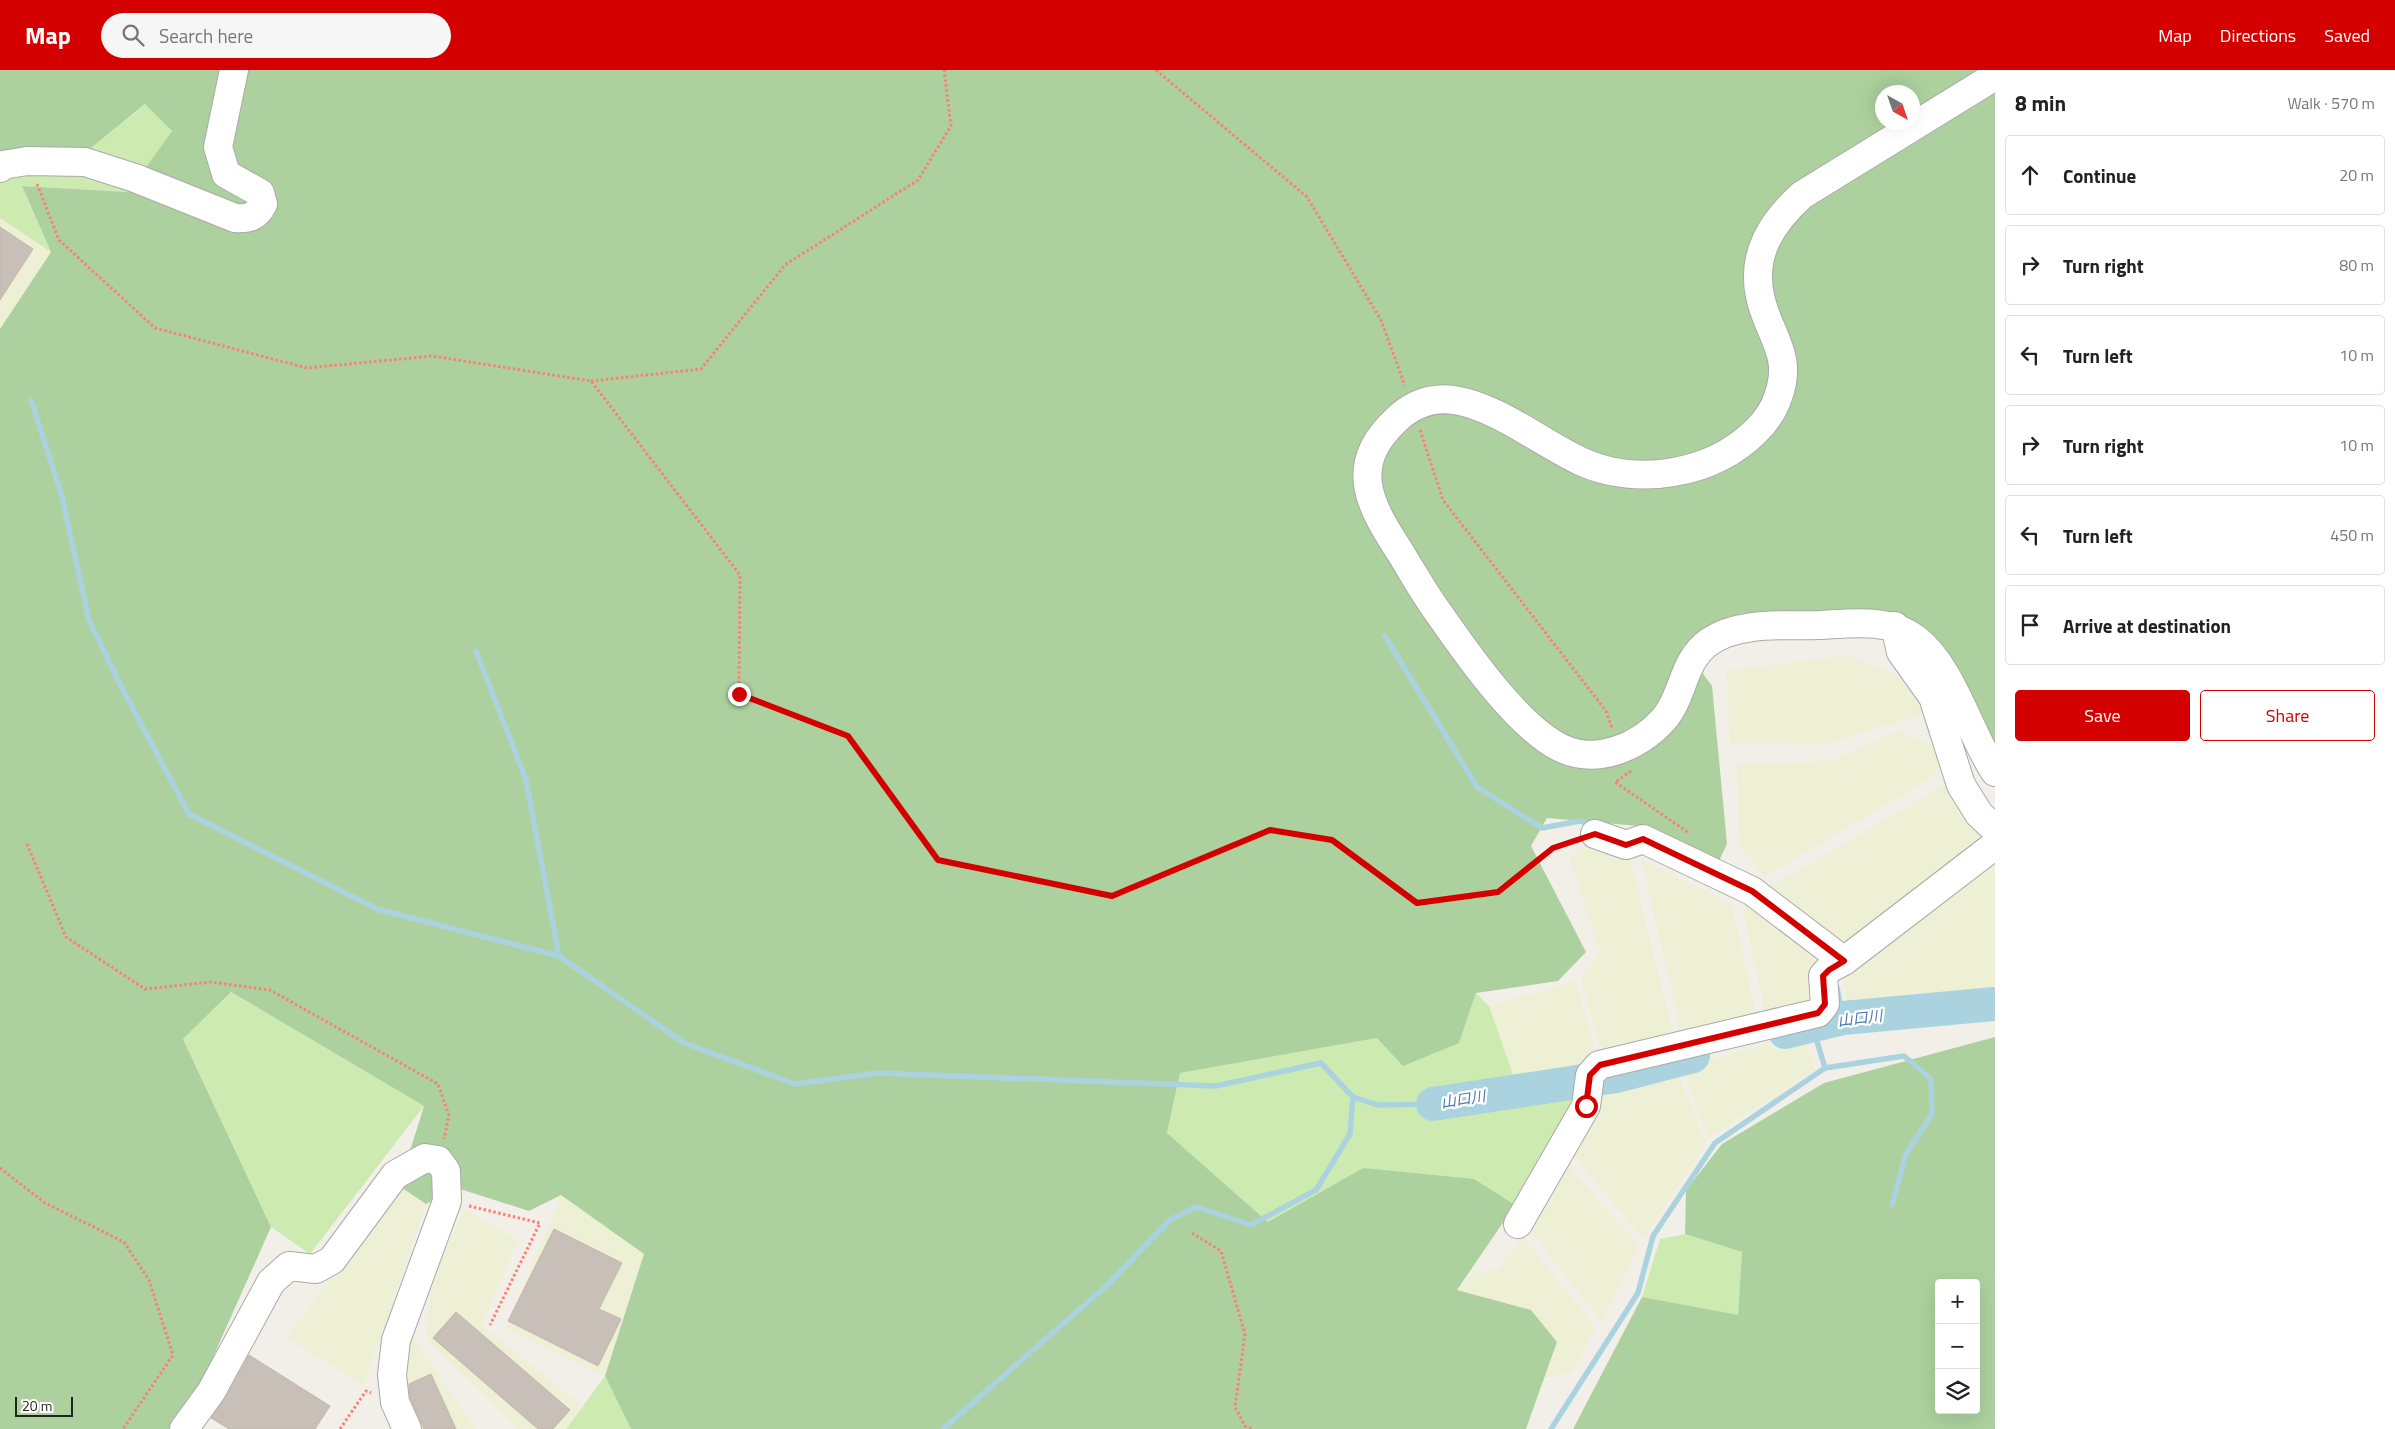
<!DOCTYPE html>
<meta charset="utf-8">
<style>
body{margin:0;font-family:"Titillium Web","Noto Sans JP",sans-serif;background:#f6f6f6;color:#222}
.controls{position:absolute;right:15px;bottom:15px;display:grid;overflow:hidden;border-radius:5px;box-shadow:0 5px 20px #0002}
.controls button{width:45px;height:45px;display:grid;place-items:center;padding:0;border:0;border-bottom:1px solid #e0e0e0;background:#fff;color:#222;font:25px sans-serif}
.compass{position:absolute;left:1875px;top:15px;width:45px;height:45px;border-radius:50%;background:#fff;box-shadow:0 5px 20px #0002;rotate:140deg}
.scale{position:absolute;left:15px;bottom:12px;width:58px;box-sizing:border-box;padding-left:5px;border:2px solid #222;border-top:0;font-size:14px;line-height:18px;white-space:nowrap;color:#222;-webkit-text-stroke:4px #fff;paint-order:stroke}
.stop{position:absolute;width:15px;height:15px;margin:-11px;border:4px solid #d40000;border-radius:50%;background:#fff}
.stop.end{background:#d40000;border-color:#fff;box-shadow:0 1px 5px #0008}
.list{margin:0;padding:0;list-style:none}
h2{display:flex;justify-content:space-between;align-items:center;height:65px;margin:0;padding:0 20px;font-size:21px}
h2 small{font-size:16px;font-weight:400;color:#767676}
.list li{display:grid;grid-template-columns:32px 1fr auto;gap:15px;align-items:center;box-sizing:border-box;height:80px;margin:0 10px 10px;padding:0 10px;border:1px solid #e0e0e0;border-radius:5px}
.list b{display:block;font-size:19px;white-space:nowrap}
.list em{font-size:16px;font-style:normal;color:#767676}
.actions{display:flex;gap:10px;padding:15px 20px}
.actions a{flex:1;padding:11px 0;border:1px solid #d40000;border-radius:5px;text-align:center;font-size:18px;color:#d40000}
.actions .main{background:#d40000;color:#fff}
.icon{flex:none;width:28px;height:28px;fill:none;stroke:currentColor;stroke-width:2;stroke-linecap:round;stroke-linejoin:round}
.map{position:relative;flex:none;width:1995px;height:1359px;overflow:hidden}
header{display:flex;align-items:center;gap:30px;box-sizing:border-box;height:70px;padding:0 25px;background:#d40000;color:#fff}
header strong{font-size:24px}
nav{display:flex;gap:28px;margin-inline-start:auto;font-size:18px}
.search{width:350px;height:45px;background:#f6f6f6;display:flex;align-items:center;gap:12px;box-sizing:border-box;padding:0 18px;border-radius:28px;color:#767676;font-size:19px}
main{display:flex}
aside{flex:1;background:#fff}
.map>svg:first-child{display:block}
.farmland{fill:#eef0d5}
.grass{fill:#cdebb0}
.forest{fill:#add19e;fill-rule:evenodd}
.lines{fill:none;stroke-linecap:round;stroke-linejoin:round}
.stream{stroke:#aad3df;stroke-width:5.5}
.river{stroke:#aad3df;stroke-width:34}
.building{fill:#c7bfb8;stroke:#c4b6ab}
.minor-casing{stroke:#a9a9a9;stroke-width:30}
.path{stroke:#fa8072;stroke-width:3;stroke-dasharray:2.5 2.5;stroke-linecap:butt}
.minor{stroke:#fff;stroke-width:28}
.route{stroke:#d40000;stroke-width:6}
.labels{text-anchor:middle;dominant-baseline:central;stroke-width:4.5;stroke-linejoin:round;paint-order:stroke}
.water-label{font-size:15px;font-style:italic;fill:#4a7aab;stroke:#fff}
</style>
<header>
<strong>Map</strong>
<div class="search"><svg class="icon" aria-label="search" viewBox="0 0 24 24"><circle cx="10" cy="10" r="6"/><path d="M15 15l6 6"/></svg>Search here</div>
<nav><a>Map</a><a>Directions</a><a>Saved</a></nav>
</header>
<main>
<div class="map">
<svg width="1995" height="1359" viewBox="0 0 1995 1359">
<rect width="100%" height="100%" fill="#f2efe9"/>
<path class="farmland" d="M0 148 51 182 0 259Z
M1847 585 1912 611 1928 643 1822 675 1730 673 1726 601Z
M1898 661 1930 673 1948 698 1764 807 1739 775 1737 694 1832 691Z
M1946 714 1982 769 1843 882 1761 822Z
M1589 772 1630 787 1675 971 1603 985 1581 908 1600 882 1569 788Z
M1641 789 1732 835 1757 948 1682 966Z
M1995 789V925L1847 940 1844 906Z
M1741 831 1815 885 1816 932 1766 946Z
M1576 911 1595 981 1576 1000 1516 1013 1489 936Z
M1806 971 1815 1000 1708 1068 1682 997 1767 974 1772 980Z
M1676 998 1706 1073 1643 1169 1569 1080 1601 1020Z
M1564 1091 1639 1176 1602 1253 1529 1158Z
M399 1116 426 1134 364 1316 287 1268Z
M561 1125 644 1184 605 1306 506 1258Z
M464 1139 518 1170 482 1256 582 1335 566 1359H518L427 1269 430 1215Z
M1523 1167 1596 1258 1571 1303 1545 1308 1557 1272 1457 1220 1474 1202 1499 1199Z
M407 1254 424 1285 476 1359H415L399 1323Z"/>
<path class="grass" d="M146 34 172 61 128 122 22 116 51 182 0 148V88L85 83Z
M231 922 424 1036 310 1184 271 1157 183 969Z
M1476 923 1489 936 1516 1013 1576 1000 1575 1039 1515 1135 1363 1098 1268 1152 1167 1063 1180 1003 1377 968 1459 973Z
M1685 1164 1742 1182 1738 1246 1642 1227 1660 1169Z
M605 1306 631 1359H566Z"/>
<path class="forest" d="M0 0H1995V678L1943 575 1889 541 1730 546 1683 576 1712 616 1727 774 1718 793 1638 756 1547 748 1531 776 1586 882 1558 911 1476 923 1459 973 1403 996 1377 968 1180 1003 1167 1063 1268 1152 1363 1098 1474 1109 1515 1135 1457 1220 1531 1240 1557 1272 1526 1359H631L605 1306 644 1184 561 1125 529 1141 457 1118 426 1134 399 1116 424 1036 231 922 183 969 271 1157 197 1323 170 1359H0V259L51 182 22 116 128 122 172 61 145 34 85 83 0 88ZM1882 22H1912V52H1882Z
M1995 967V1359H1573L1642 1227 1738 1245 1742 1182 1685 1164 1686 1120 1722 1074 1824 1013ZM1939 1213H1976V1340H1939Z"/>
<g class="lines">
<path class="stream" d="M31 330 61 423 89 550 122 618 189 744 377 839 559 886 684 973 795 1014 877 1003 1216 1016 1321 993 1353 1027 1378 1035 1433 1034
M1385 566 1477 717 1542 758 1580 751 1592 755
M476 581 526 710 559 886
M1837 918 1843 948
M1825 998 1904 986 1931 1009 1932 1044 1906 1084 1892 1135
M943 1359 1106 1216 1170 1150 1196 1137 1251 1155 1316 1120 1350 1064 1353 1027
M1551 1359 1638 1223 1653 1166 1715 1073 1825 998 1812 955"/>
<path class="river" d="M1785 962 1843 948 1995 934
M1433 1034 1616 1006 1693 986"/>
</g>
<path class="building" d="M0 157 33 179 0 230Z
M554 1159 622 1193 599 1239 621 1249 598 1296 508 1251Z
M456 1242 570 1340 553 1359H538L433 1268Z
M249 1285 330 1336 315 1359H229L211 1348 225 1329Z
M431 1304 456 1359H424L410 1328 409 1314Z"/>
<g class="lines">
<g class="minor-casing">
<path id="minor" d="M1995 6 1802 125C1772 152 1751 184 1760 226 1768 265 1794 284 1778 327 1774 340 1766 351 1756 361 1712 405 1636 417 1580 391 1540 372 1498 337 1454 330 1431 327 1411 335 1395 351 1347 396 1370 436 1400 482 1413 503 1425 525 1440 545 1467 584 1518 657 1561 678 1597 695 1639 677 1664 649 1684 626 1682 591 1709 572 1739 551 1785 556 1821 555 1854 553 1888 548 1916 569 1953 598 1969 663 1995 702
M0 98 3 95 27 91 85 92 135 108 235 148C249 149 256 147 263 134L260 123 226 104 218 77 234 0
M1895 556 1901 582 1933 627 1961 715 1979 744 1995 759
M1595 764 1626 775 1643 769 1752 821 1844 891
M1518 1154 1586 1036 1590 1005 1599 995 1818 943 1825 934 1823 906 1829 899 1844 891 1995 775
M184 1359 211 1322 271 1212 289 1196 316 1199 332 1190 395 1105 425 1088 438 1090 446 1101 447 1131 396 1270 392 1305 395 1332 407 1359"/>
</g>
<path class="path" d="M1156 0 1307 127 1381 250 1405 316
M37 114 59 170 155 258 307 298 432 286 591 311 740 505 739 624 848 666 938 790 1112 826 1270 760 1332 770 1417 833 1498 822 1553 778 1573 771
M591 311 701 299 785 195 918 110 951 56 944 0
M1420 360 1443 430 1606 641 1612 658
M1631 701 1615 712 1689 763
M27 774 66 867 145 919 211 912 270 920 438 1014 449 1045 444 1069
M0 1098 45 1133 124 1172 149 1210 173 1285 123 1359
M469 1136 540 1153 490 1255
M1192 1163 1221 1181 1245 1264 1235 1337 1245 1356 1253 1359
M340 1359 366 1321 371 1323"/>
<use href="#minor" class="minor"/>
</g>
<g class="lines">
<path class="route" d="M739 624 848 666 938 790 1112 826 1270 760 1332 770 1417 833 1498 822 1553 778 1595 764 1626 775 1643 769 1752 821 1844 891 1829 900 1823 906 1825 934 1818 943 1600 995 1590 1005 1586 1036"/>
</g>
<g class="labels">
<g class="water-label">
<text transform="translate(1860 948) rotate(-7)">山口川</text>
<text transform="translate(1463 1029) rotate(-9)">山口川</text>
</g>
</g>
</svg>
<div class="controls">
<button>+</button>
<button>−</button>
<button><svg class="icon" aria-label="layers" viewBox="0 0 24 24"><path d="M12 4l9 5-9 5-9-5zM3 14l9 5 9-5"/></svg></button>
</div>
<svg class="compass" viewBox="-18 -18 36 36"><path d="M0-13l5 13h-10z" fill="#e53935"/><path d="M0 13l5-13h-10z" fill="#767676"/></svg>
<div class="scale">20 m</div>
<div class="stop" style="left:1586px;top:1036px"></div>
<div class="stop end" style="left:739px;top:624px"></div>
</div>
<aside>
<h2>8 min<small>Walk · 570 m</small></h2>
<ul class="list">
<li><svg class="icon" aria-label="ahead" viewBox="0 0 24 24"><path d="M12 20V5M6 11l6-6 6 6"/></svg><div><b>Continue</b></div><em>20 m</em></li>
<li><svg class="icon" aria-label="right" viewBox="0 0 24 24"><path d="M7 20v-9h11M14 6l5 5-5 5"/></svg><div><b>Turn right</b></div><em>80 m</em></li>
<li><svg class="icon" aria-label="left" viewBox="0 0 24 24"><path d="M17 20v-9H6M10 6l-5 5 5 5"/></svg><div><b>Turn left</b></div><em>10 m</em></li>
<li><svg class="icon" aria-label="right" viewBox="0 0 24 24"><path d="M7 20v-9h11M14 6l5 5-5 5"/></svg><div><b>Turn right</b></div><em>10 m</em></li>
<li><svg class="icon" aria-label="left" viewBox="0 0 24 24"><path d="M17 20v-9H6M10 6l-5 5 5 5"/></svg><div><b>Turn left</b></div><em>450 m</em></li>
<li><svg class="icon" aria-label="arrive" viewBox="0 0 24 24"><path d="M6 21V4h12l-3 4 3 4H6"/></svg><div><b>Arrive at destination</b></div></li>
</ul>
<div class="actions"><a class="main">Save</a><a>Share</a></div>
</aside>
</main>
